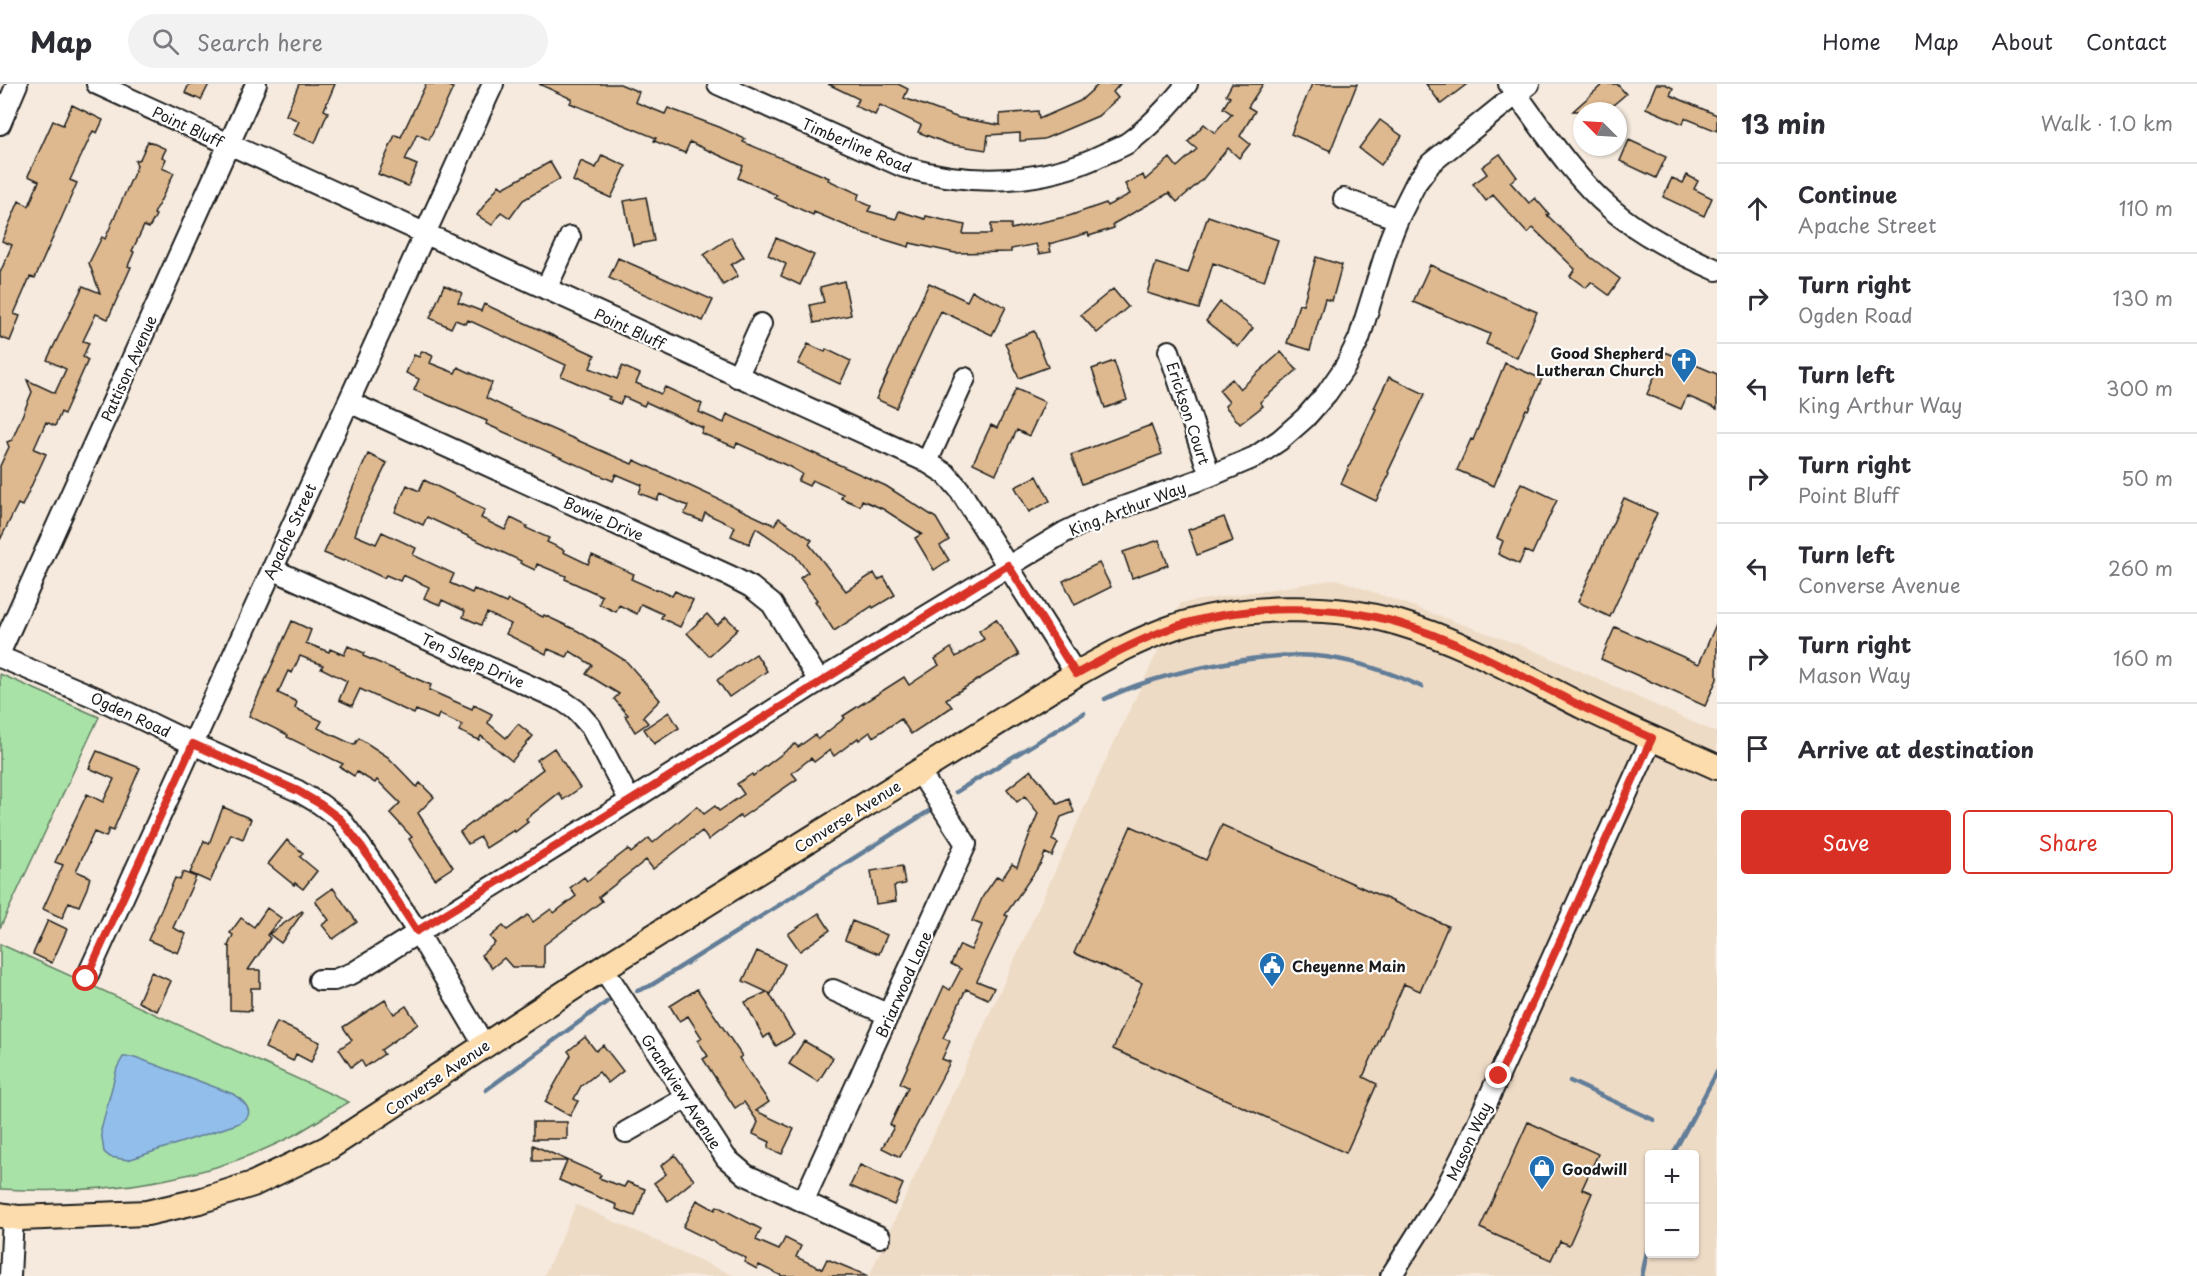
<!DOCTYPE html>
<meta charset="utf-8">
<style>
body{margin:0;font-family:"Playpen Sans",sans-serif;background:#f2f2f3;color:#2b2b33}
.controls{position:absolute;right:18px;bottom:18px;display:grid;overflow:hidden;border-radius:6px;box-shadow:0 2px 4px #0004}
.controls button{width:54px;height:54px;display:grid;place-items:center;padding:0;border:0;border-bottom:2px solid #e1e1e2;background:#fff;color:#2b2b33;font:30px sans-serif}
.compass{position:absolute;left:1573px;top:18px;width:54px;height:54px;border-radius:50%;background:#fff;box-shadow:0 2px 4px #0004;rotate:294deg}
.stop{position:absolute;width:18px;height:18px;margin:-14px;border:4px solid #d93025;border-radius:50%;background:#fff}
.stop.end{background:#d93025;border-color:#fff;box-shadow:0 2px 6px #0008}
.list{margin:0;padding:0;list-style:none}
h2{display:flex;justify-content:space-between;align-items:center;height:78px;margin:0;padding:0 24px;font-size:26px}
h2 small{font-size:20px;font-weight:400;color:#7c7c81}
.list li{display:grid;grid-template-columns:39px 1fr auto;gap:18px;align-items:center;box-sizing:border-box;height:90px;padding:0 24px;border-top:2px solid #e1e1e2}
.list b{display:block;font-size:22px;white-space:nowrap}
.list p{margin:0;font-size:20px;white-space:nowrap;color:#7c7c81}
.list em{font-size:20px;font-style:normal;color:#7c7c81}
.actions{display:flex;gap:12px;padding:18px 24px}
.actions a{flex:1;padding:14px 0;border:2px solid #d93025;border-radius:6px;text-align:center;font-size:21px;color:#d93025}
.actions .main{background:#d93025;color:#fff}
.icon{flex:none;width:33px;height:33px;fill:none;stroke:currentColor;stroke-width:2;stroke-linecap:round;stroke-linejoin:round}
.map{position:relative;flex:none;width:1717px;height:1192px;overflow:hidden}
header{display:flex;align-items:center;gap:36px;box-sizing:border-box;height:84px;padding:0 30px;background:#fff;border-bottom:2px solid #e1e1e2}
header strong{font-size:28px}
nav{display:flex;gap:33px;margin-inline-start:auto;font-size:21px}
.search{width:420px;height:54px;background:#f2f2f3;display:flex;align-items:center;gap:15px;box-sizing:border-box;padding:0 21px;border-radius:33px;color:#7c7c81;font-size:22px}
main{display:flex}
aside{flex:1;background:#fff}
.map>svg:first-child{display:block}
.built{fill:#eedbc6;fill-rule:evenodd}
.green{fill:#a8e2a7;stroke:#627f62;stroke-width:1.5}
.water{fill:#91beeb;stroke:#627d98;stroke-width:1.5}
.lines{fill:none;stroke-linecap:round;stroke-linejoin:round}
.stream{stroke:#627d98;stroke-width:4.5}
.building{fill:#deb98f;stroke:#1c1c1c;stroke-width:1.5}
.minor-casing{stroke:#1c1c1c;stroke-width:24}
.major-casing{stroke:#1c1c1c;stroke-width:28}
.minor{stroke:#fff;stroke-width:20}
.major{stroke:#fcdcac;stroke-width:24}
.route{stroke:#d93025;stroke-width:8}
.labels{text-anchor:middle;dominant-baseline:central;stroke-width:4.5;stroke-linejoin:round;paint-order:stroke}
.street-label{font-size:15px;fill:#1c1c1c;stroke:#fff}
.poi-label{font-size:15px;font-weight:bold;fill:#1c1c1c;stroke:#fff;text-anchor:start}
</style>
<header>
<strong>Map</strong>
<div class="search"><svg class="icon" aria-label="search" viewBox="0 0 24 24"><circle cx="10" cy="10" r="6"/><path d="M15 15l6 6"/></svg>Search here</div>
<nav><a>Home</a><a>Map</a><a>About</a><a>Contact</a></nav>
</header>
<main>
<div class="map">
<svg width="1717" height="1192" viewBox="0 0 1717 1192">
<rect width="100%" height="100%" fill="#f5eadd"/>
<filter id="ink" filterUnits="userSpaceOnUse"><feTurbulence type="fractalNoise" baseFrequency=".0167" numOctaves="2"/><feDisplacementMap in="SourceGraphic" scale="12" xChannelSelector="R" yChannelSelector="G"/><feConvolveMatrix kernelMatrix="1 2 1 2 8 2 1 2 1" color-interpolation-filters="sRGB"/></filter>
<g filter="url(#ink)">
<path class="built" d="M1337 495 1531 565 1717 649V1192H869L1112 663 1181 519ZM1650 1070H1694V1170H1650Z
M576 1121 584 1124 735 1192H544Z"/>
<path class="green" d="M0 590 99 633 0 844Z
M0 860 349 1018C332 1028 315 1039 298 1049 207 1098 102 1111 0 1105Z"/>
<path class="water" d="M123 973H135L233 1010C250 1021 257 1033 234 1041L128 1076 110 1073 104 1068 101 1046 117 984Z"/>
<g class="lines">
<path class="stream" d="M1105 615C1155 589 1270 565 1326 573 1359 578 1392 589 1422 603
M956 708 1084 629
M637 907 650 902 929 727
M1570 997 1654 1036
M486 1006 608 917
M1673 1070 1717 988
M1642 1192 1650 1153"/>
</g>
<path class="building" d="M189 0H209L201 16 185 9Z
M299 0H335L324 26 328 28 315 59 293 50 299 37 286 31Z
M426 0H444L453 4 429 56 417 50 405 76 417 81 408 102 378 90 395 51 401 53Z
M539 0H620L639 8 635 18 665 30 668 24 719 43 745 55 743 58 829 94 828 96 859 110 857 116 871 122 868 127 896 135 899 127 925 135 926 132 965 141 963 150H991V140H1011V145L1069 132 1106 119 1107 122 1130 110 1125 100 1143 91 1145 96 1170 74 1177 83 1197 65 1188 58 1204 40 1215 49 1232 30 1223 24 1230 13 1226 11 1232 0H1263L1248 23 1255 27 1240 52 1250 60 1239 74 1228 64 1202 96 1177 118 1169 109 1113 140 1114 144 1089 152 1088 149 1049 160 1051 168 1039 170 1036 160 1011 165V168L955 169 910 159 909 163 863 149 814 128 813 131 775 114 777 111 738 94 743 82 690 58 685 69 654 57 656 54 570 19 572 15Z
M828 0H898L908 5 904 14 959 34 1000 41V30L1038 27 1039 35 1080 17 1099 0H1120L1113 8 1118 14 1098 32 1044 55 1020 57V49L988 51 986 66 949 60 918 48 921 41 880 21 875 31 855 22 859 15Z
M1312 0H1357L1330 68 1329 66 1291 50Z
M1426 0H1467L1441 20Z
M1603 0H1617L1626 10 1606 27H1573Z
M1656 0H1665L1673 4 1670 11 1717 31V47L1685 34 1683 40 1646 24Z
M72 21 103 36 97 49 93 47 70 96 77 99 35 194 30 193 14 230 20 232 10 257 0 253V189L12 161 2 157 19 117 29 122 39 97 28 92 53 37 63 41Z
M1380 36 1402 52 1381 81 1359 64Z
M1629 56 1666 73 1656 94 1620 77Z
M148 57 166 65 162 73 166 75 162 84 174 89 154 130 156 131 149 144 144 142 132 167 134 168 128 182 131 183 108 235 96 230 83 257 89 259 83 273 88 276 64 330 61 328 55 342 46 338 34 365 46 370 22 422 18 420 0 456V382L9 363 7 358 12 356 32 308 27 296 55 309 66 285 47 276 83 202 100 209 89 179 102 153 105 155 137 82 135 77 140 75Z
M1500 70 1517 93 1510 98 1529 119 1535 114 1549 130 1547 131 1589 172 1620 195 1609 211 1591 198 1586 204 1570 192 1575 185 1533 144 1527 149 1493 111 1486 117 1473 100 1487 90 1482 83Z
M602 71 626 82 611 114 573 97 581 77 596 84Z
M550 78 560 95 523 116 510 134 501 128 492 141 477 131 499 101 503 104Z
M1687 91 1698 97 1694 105 1712 114 1704 132 1663 113 1672 94 1683 99Z
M646 113 654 157 633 161 624 117Z
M1208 132 1278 156 1264 197 1213 179 1199 225 1147 209 1156 179 1188 189Z
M731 153 744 173 731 181 738 192 723 201 704 171Z
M776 154 814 171 800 201 781 192 786 180 768 171Z
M1316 173 1342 181 1332 217 1325 215 1310 266 1287 259 1299 220 1303 221Z
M618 174 713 216 703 237 609 194Z
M1430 181 1537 228 1517 274 1486 260 1490 250 1413 218Z
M844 197 851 231 814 239 810 221 824 218 820 203Z
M929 199 967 217 972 207 1006 223 992 251 941 227 896 324 876 315Z
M444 201 462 209 458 218 481 227 484 220 595 271 590 284 617 295 622 282 640 290 636 299 661 310 665 303 702 320 699 328 724 339 727 330 886 402 936 434 949 456 940 462 949 476 934 486 915 454 922 450 883 425 862 416 860 422 841 414 843 410 812 396 809 402 798 397 802 390 790 383 737 359 735 363 701 349 703 344 646 318 644 322 624 313 620 320 608 315 610 313 561 292 566 281 468 236 466 240 455 236 451 244 430 234Z
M1113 205 1128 223 1097 249 1081 231Z
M1220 218 1253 244 1238 263 1206 237Z
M1034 247 1048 283 1019 294 1005 259Z
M808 260 825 268 826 265 851 277 840 300 798 280Z
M422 267 433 272 430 279 455 289 458 283 492 299 486 314 540 340 632 380 634 376 774 441 779 434 812 456 809 460 846 507 874 489 878 496 884 493 895 511 873 524 872 522 834 547 815 517 817 516 800 494 808 488 794 470 756 444 749 460 731 452 735 443 705 429 702 437 684 430 688 422 660 410 657 416 639 409 642 401 616 390 613 397 486 340 487 337 414 306 419 295 406 289 414 271 419 273Z
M1281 268 1297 286 1260 318 1263 322 1240 340 1225 322 1229 318 1219 306 1232 295 1240 305Z
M1665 268 1717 290V325L1687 312 1681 325 1647 310Z
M1114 277 1127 316 1105 324 1092 285Z
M1505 279 1542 295 1528 326 1526 325 1494 402 1457 386 1471 355 1473 356Z
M1389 293 1425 310 1388 388 1390 389 1376 417 1341 400 1376 325 1374 324Z
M1016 305 1045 318 1029 352 1017 346 996 390 973 379 991 341 997 344Z
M1151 341 1162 370 1082 400 1071 371Z
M368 370 387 379 361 433 355 451 376 460 382 448 416 464 413 471 454 490 450 499 472 509 474 505 506 519 508 516 543 533 544 531 578 547 626 577 660 616 643 633 648 639 635 648 625 632 628 631 614 615 619 610 586 590 592 581 570 567 567 573 548 565 546 570 506 550 511 540 487 529 481 541 463 533 465 527 442 516 440 521 424 514 429 503 403 491 400 497 386 491 384 494 344 475 343 477 324 469Z
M1037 392 1050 417 1029 428 1015 403Z
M424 396 485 426 481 434 505 446 511 434 527 442 526 444 549 454 547 458 564 466 563 468 588 480 592 471 634 490 631 495 656 506V505L672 512 675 507 693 516 680 543 661 534 663 530 641 520 637 530 619 521 616 528 599 520 602 512 565 495 566 492 537 480 535 486 520 479 521 477 427 433 423 441 395 428 407 401 419 407Z
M1521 399 1557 416 1532 470 1525 467 1519 480 1498 470 1503 457 1497 454Z
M1624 414 1657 429 1610 533 1578 518Z
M1224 433 1233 457 1197 471 1188 446Z
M1159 456 1168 481 1132 494 1123 468Z
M1099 479 1111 503 1075 521 1063 497Z
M707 530 717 541 726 533 738 545 709 572 687 549Z
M996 535 1019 571 946 615 952 623 911 650 901 635 873 653 870 648 859 656 858 654 834 672 830 666 814 678 811 674 792 689 797 695 741 734 740 732 708 756 702 747 653 785 646 776 599 813 602 817 544 861V883H512L504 874 492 884 481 871 495 859 490 853 503 842 507 846 528 831 533 838 551 825 554 829 576 812 570 804 584 793 587 797 628 765 631 769 649 754 653 759 697 722 704 730 715 722 719 727 744 710 737 700 752 690 753 692 795 660 798 663 815 651 818 655 845 634 843 632 904 593 909 601 939 581 935 575 951 564 956 573 984 555 979 547Z
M292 537 311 546 306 559 329 568 330 565 344 571 348 562 364 569 363 572 431 601 429 606 472 625 474 621 492 630 488 639 506 654 518 640 533 652 512 677 481 652 479 656 459 647 462 641 439 630 437 635 416 626 414 630 360 605 352 622 339 616 347 597 321 584 323 581 300 572 292 589 288 587 278 609 297 618 295 624 322 637 318 644 354 661 359 654 388 673 417 703 420 699 434 713 418 729 453 783 435 795 409 755 412 753 390 729 400 719 377 696 375 699 357 688 354 692 340 683 343 680 287 653 288 651 249 632Z
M1717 538V595L1705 622 1601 575 1615 543 1699 580Z
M756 570 767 587 729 613 717 596Z
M669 628 679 644 654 660 644 645Z
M554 664 580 704 563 716 559 709 526 735 528 738 515 748 514 746 486 764 480 753 468 760 460 748 543 685 537 676Z
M97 667 140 684 113 747 109 745 106 753 94 748 76 787 90 793 87 804 79 822 69 818 62 834 43 825 63 781 55 778 87 710 103 718 114 695 89 684Z
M1031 686 1058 720 1069 715 1074 728 1061 733 1052 756 1058 759 1052 772 1045 769 1041 779 1005 831 1008 832 977 897 994 904 988 915 966 905 943 954 950 957 942 975 950 978 900 1073 882 1064 894 1043 890 1041 908 1003 900 999 944 902 950 906 961 885 951 880 960 861 971 866 982 841 972 837 983 812 997 792 1002 795 1012 780 1017 783 1038 729 1025 712 1017 718 1007 705Z
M223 723 251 735 243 755 231 750 210 798 190 789 204 757 209 760Z
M1222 741 1448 842 1420 907 1404 900 1363 993 1377 1000 1346 1069 1113 965 1142 899 1074 869 1131 742 1206 776Z
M287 756 303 769 300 773 317 787 303 805 295 799 294 801 268 780Z
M902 782 905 800 894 802 896 817 876 820 871 787Z
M183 788 196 793 173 844 186 850 178 869 148 856 175 794 180 796Z
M333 804 357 838 333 855 322 841 329 836 315 817Z
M267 824 281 834 267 851 270 854 248 886H260V904H251V927L230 926V863L228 862 233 851 230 849 241 834 254 843Z
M302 827 303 828 281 859 269 850Z
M819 829 830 846 800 867 788 850Z
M48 836 67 845 52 879 33 870Z
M852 837 887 851 879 870 845 856Z
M757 867 785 880 771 910 769 909 794 951 776 962 769 950 764 954 745 918 767 908 743 897Z
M151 888 171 897 157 927 138 918Z
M697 905 742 972 739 974 769 1018 756 1027 794 1045 782 1070 768 1064 770 1058 753 1050 758 1038 744 1018 735 1024 703 975 708 972 698 957 702 954 688 932 679 937 670 922Z
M385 916 394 930 406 922 418 940 381 966 384 970 365 983 361 976 351 983 339 965 352 956 343 943Z
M277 938 320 958 311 978 296 970 293 977 265 964Z
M585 953 596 967 603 961 623 987 608 999 599 988 581 1002 574 1015 578 1017 570 1032 545 1018 571 971 568 967Z
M804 957 833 974 818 998 789 980Z
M533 1038H567V1055H533Z
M1528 1038 1598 1070 1582 1105 1592 1109 1569 1161 1560 1157 1551 1176 1480 1144Z
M533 1061 601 1091 599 1094 624 1103 627 1098 645 1105 635 1132 616 1125 617 1121 559 1096 567 1077H533Z
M675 1071 694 1096 668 1117 654 1099 666 1090 661 1082Z
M860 1081 903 1100 894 1121 850 1102Z
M697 1116 715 1126 717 1122 761 1145 756 1156 779 1166 785 1154 801 1162 796 1173 822 1185 827 1175 868 1192H782L759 1181 757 1185 744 1178 746 1174 683 1143Z"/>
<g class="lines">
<g class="minor-casing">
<path id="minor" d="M97 0 927 378 946 390 959 405 1076 590
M718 0 904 83C970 102 1041 101 1104 70 1112 66 1122 63 1129 58 1151 42 1170 21 1187 0
M1509 0C1540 41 1571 91 1610 124 1642 152 1679 169 1717 186
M0 40 17 0
M1344 115 1398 135
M546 205 570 153
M1169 267 1210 392
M737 293 761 240
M349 318 730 492 751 503 772 520 819 597
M927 378 965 294
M272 485 563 617 576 626 591 643 630 717
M0 568 256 0
M0 573 104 617 193 660 298 707 320 720 340 735 361 763 417 847 484 961
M603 884 726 1074 746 1091 880 1153
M86 895 493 0
M319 896H334L353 889 630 717 819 597 1065 448 1098 432 1210 392 1255 373 1280 356 1305 334 1327 309 1345 283 1359 255 1390 155 1398 135 1416 99 1431 79 1529 0
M833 906 889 931
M626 1048 686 1014
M803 1118 966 760 919 687
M10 1192 13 1133
M1391 1192 1444 1108 1467 1062 1652 654"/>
</g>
<g class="major-casing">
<path id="major" d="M0 1131 19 1134 147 1129 199 1117 253 1100 328 1064 603 884 1076 590C1108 572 1139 555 1174 543 1238 521 1334 519 1399 539 1464 558 1524 593 1584 623 1628 645 1673 663 1717 683"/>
</g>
<use href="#minor" class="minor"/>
<use href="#major" class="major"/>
</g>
</g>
<g class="lines" filter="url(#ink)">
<path class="route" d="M86 895 193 660 298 707 320 720 340 735 362 763 417 847 630 717 1008 481 1076 590C1108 572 1140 555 1174 543 1238 521 1334 519 1399 539 1465 559 1524 594 1585 624 1607 634 1630 644 1652 654L1499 992"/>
</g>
<defs>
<g id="church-pin" transform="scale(1.35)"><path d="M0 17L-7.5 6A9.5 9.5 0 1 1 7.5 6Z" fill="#1f6fb2" stroke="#fff"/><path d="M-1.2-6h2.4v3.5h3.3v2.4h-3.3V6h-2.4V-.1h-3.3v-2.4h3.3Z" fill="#fff"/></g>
<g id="civic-pin" transform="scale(1.35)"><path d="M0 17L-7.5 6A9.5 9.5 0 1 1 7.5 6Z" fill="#1f6fb2" stroke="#fff"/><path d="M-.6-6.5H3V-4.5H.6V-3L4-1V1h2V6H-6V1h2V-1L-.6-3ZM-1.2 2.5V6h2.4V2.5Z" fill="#fff"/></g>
<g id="shop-pin" transform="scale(1.35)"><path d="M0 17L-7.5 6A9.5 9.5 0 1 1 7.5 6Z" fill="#1f6fb2" stroke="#fff"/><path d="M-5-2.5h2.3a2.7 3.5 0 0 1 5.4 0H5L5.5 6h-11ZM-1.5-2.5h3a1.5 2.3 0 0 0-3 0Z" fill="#fff"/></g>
</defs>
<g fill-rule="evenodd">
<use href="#church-pin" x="1684" y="277"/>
<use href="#civic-pin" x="1272" y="881"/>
<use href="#shop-pin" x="1542" y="1084"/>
</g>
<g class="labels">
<g class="street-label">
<text transform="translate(188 42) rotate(25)">Point Bluff</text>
<text transform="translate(857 61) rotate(23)">Timberline Road</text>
<text transform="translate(630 244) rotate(25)">Point Bluff</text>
<text transform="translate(128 284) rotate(-66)">Pattison Avenue</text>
<text transform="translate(1189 329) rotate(72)">Erickson Court</text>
<text transform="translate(1127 424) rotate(-21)">King Arthur Way</text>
<text transform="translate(604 434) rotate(24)">Bowie Drive</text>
<text transform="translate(289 447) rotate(-65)">Apache Street</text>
<text transform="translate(473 576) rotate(24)">Ten Sleep Drive</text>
<text transform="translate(131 630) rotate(25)">Ogden Road</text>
<text transform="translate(847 732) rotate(-32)">Converse Avenue</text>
<text transform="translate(903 900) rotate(-66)">Briarwood Lane</text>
<text transform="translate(437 993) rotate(-34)">Converse Avenue</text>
<text transform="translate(682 1007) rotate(57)">Grandview Avenue</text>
<text transform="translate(1468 1057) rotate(-65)">Mason Way</text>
</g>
<g class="poi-label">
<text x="1664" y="268" text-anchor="end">Good Shepherd<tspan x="1664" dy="17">Lutheran Church</tspan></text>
<text x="1292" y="881">Cheyenne Main</text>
<text x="1562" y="1084">Goodwill</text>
</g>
</g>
</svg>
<div class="controls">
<button>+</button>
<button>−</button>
</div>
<svg class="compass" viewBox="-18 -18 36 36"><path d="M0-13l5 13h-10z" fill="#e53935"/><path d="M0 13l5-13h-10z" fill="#7c7c81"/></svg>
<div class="stop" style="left:86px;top:895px"></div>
<div class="stop end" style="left:1499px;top:992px"></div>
</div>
<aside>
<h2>13 min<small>Walk · 1.0 km</small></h2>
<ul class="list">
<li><svg class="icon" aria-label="ahead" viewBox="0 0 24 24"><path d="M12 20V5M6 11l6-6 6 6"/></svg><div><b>Continue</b><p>Apache Street</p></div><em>110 m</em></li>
<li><svg class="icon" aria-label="right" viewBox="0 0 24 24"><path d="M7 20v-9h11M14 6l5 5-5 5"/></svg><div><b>Turn right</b><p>Ogden Road</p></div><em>130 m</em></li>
<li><svg class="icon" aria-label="left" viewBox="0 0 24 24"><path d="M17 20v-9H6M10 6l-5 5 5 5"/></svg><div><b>Turn left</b><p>King Arthur Way</p></div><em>300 m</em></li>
<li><svg class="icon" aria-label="right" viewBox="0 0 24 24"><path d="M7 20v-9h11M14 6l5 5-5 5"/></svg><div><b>Turn right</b><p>Point Bluff</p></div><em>50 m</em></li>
<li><svg class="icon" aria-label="left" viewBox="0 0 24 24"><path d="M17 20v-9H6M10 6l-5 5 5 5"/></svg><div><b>Turn left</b><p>Converse Avenue</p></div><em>260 m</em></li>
<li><svg class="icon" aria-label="right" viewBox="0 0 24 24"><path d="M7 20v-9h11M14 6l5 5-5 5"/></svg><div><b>Turn right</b><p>Mason Way</p></div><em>160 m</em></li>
<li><svg class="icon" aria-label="arrive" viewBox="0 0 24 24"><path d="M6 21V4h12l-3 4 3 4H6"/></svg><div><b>Arrive at destination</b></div></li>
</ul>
<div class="actions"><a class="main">Save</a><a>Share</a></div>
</aside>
</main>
